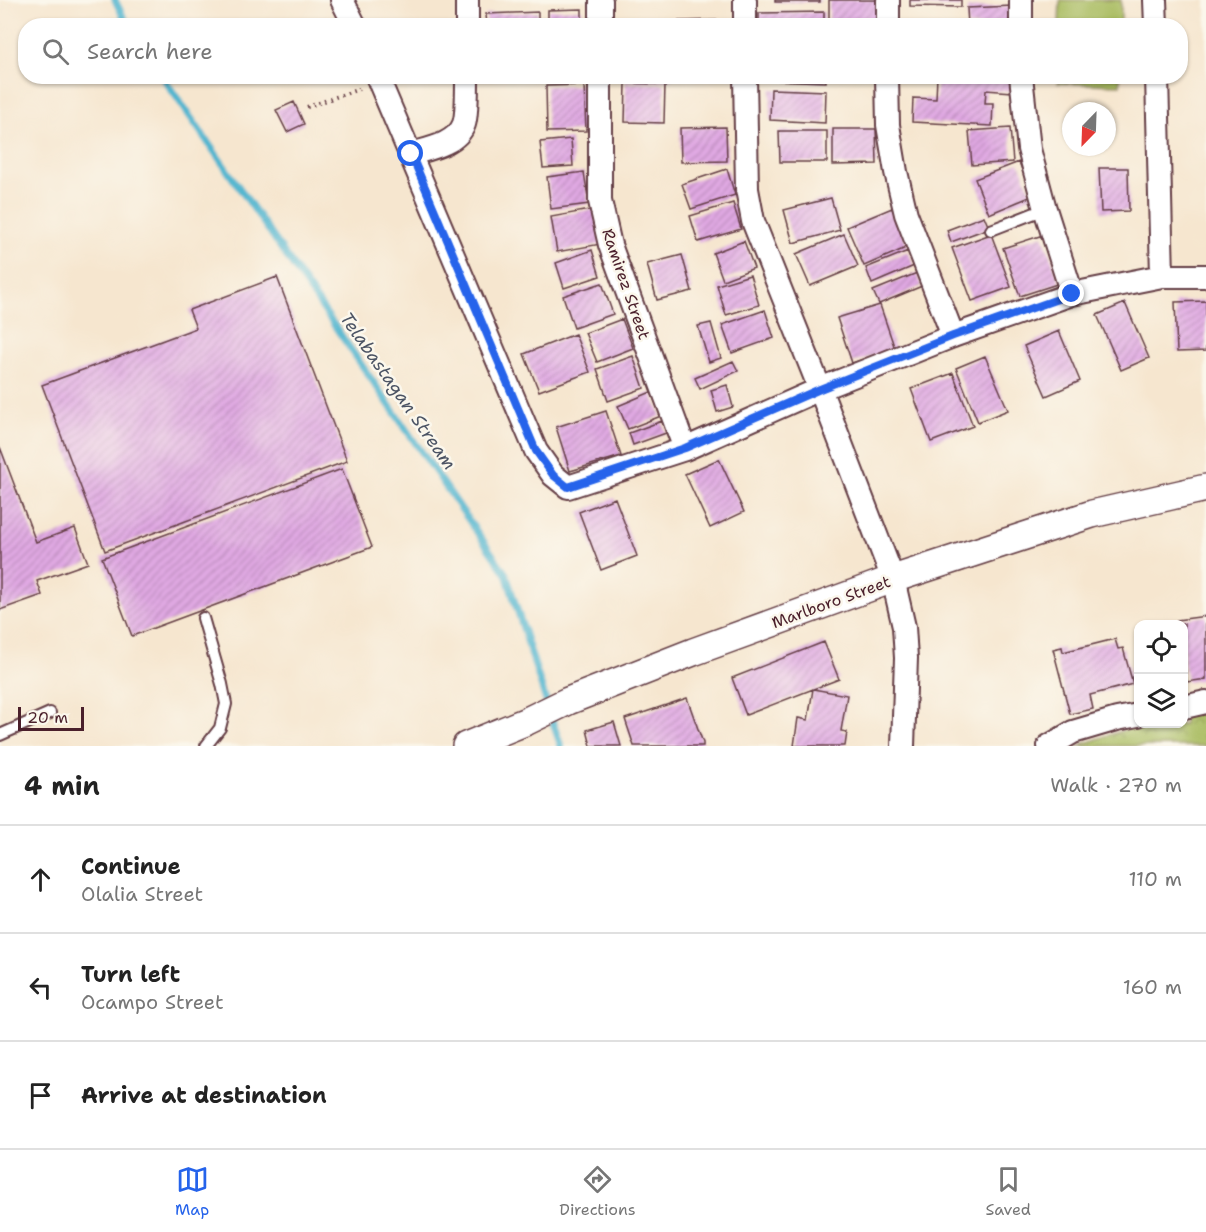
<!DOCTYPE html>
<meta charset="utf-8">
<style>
body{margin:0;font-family:"Shantell Sans",sans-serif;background:#f2f2f2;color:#222}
.controls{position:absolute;right:18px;bottom:18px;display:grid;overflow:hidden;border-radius:12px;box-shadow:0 2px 4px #0004}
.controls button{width:54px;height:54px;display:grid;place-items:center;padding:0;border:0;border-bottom:2px solid #e0e0e0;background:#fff;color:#222;font:30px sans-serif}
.compass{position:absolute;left:1062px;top:102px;width:54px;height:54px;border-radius:50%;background:#fff;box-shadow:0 2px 4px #0004;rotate:203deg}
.scale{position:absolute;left:18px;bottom:15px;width:66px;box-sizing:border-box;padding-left:6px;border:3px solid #4a1f2b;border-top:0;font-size:16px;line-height:21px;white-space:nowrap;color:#4a1f2b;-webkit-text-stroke:4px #fbf7ec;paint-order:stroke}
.stop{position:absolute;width:18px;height:18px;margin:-14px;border:4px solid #2563eb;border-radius:50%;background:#fff}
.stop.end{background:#2563eb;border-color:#fff;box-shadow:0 2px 6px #0008}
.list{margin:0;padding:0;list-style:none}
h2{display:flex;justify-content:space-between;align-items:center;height:78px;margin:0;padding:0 24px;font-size:26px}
h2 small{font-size:20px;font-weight:400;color:#767676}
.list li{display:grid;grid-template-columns:39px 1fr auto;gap:18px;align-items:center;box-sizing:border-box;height:108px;padding:0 24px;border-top:2px solid #e0e0e0}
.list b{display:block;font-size:22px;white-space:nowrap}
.list p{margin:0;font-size:20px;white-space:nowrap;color:#767676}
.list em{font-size:20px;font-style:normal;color:#767676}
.icon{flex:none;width:33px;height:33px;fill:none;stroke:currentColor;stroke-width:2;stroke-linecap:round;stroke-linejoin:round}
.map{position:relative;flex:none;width:1206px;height:746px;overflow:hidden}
.search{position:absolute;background:#fff;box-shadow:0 2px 4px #0004;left:18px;right:18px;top:18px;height:66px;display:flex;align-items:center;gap:15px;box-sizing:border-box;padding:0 21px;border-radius:24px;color:#767676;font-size:22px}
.sheet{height:402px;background:#fff}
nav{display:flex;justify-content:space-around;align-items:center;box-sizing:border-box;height:84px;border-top:2px solid #e0e0e0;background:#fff;font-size:16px;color:#767676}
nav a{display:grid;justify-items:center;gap:3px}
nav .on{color:#2563eb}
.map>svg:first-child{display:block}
.green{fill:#a9bc60;stroke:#7a6e46;stroke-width:1.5}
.park{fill:url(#park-crowns);stroke:#7a6e46;stroke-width:1.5}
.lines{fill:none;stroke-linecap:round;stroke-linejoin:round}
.stream{stroke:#51b5cf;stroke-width:7}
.building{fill:url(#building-hatch)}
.service-casing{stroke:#643d44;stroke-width:14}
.minor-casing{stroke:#643d44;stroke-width:26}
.tertiary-casing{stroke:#643d44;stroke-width:30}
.path{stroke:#643d44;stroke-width:4;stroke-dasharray:1.5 4.5;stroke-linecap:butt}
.service{stroke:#fff;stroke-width:10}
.minor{stroke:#fff;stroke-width:22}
.tertiary{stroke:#fff;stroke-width:27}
.route{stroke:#2563eb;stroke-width:8}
.labels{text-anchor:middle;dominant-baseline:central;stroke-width:5;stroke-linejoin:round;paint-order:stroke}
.street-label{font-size:16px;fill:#4a1f2b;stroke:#fbf7ec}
.water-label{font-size:18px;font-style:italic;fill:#4c5464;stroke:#fbf7ec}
</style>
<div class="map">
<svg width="1206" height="746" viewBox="0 0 1206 746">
<defs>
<pattern id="park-crowns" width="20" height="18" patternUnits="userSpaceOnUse" patternTransform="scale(1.5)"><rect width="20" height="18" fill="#a9bc60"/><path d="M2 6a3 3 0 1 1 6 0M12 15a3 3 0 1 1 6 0" fill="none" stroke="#8c984f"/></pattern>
<pattern id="building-hatch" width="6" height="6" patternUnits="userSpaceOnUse" patternTransform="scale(1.5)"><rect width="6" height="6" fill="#e0a9e3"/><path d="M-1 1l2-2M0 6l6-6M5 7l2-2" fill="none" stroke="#b889b8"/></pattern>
</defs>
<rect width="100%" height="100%" fill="#fbf7ec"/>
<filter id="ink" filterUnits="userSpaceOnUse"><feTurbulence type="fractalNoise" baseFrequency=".0167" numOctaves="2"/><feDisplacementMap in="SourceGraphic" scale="12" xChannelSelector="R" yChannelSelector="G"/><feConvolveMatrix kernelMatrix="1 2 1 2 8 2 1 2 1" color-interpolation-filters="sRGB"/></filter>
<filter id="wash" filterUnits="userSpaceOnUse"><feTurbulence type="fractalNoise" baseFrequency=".008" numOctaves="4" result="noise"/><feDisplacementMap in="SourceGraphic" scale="24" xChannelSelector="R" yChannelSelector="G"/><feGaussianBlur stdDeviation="1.35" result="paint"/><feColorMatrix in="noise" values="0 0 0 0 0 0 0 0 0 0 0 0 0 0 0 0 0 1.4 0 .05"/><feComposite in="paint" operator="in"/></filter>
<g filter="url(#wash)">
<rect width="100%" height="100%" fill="#f6e6cf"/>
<path class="green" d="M1060 0H1121V25H1059Z
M1058 77H1120V85L1058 83Z"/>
<path class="park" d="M1206 709V746H1076L1142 724H1184V713Z"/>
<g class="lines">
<path class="stream" d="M115 0 128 26
M162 76 506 574 547 704
M551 717 561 746"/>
</g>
<g id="blocks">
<path class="building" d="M775 0H820V2H775Z
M829 0H883V26H829Z
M910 0H961V7L910 6Z
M1012 6 1013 26H968L967 8Z
M582 9V26H548V10Z
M538 12V26H487L486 14Z
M824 12V26H759V13Z
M722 20V26H678V21Z
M625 76H672V80L625 81Z
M770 76H826V82L770 80Z
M937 76H1012V92L986 90 985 103H993L992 126 912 122 913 98 936 99Z
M626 83 665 84 664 123 625 122Z
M584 85 586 131 547 132 546 86Z
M771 89 826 91 825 123 770 120Z
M294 102 304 124 287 132 276 110Z
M726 127 727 161 681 162 680 128Z
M1010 128 1013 162 972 165 969 131Z
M833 129H876L877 164 833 165Z
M779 131H827V162H780Z
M571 139 573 166 543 168 540 142Z
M1019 162 1032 196 989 214 975 179Z
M1099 168H1128L1129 211 1101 212Z
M727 169 735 195 691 209 682 184Z
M584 172 589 204 551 209 547 177Z
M831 198 840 230 793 243 784 210Z
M733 203 741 229 698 242 690 216Z
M892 208 908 247 864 266 847 227Z
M595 209 601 244 557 252 551 217Z
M984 216 989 228 951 242 947 230Z
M844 234 858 266 810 286 796 254Z
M991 234 1011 287 972 301 952 248Z
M1043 235 1060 283 1020 296 1003 248Z
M744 241 754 268 723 280 713 253Z
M592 250 600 276 564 288 556 263Z
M908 251 914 266 872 284 866 268Z
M682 255 692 291 657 300 647 264Z
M917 273 922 286 879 304 873 291Z
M750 275 759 305 726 315 717 285Z
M277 277 347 461 105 551 42 385 196 328 189 310Z
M602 283 613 314 574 328 563 296Z
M1206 301V351L1177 352 1175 302Z
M1125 303 1149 358 1121 370 1097 315Z
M880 305 895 349 852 363 837 318Z
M765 310 774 338 732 353 722 325Z
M622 319 633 348 597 362 585 333Z
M711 323 721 358 709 362 698 326Z
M1059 331 1080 381 1046 396 1024 346Z
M575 334 590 372 539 391 524 354Z
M633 356 644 388 608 401 597 369Z
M985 356 1008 410 978 422 956 368Z
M733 361 738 371 700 389 695 378Z
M953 373 973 426 931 442 911 389Z
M727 385 733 407 717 412 711 390Z
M651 392 661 416 628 429 618 406Z
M606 411 621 456 570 471 556 427Z
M662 421 666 433 633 445 629 433Z
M0 447 36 542 75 528 88 563 37 581 42 595 0 610Z
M719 459 744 512 710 528 685 474Z
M342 469 372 547 132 636 102 558Z
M615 498 637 556 601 570 579 512Z
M1206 616V679L1187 682 1184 661V624H1177V620Z
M1115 639 1118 649 1123 648 1133 684 1090 695 1093 709 1070 714 1053 649 1062 647 1063 652Z
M824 642 839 679 746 715 732 678Z
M813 689 847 695 841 731 847 732 845 746H794L798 718 808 720Z
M687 698 703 743V746H634L625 719Z
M614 722 621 746H591L587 730Z"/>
</g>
</g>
<g filter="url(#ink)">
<use href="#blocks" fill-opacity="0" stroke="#643d44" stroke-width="1.5"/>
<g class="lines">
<g class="service-casing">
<path id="service" d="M991 230 1045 209
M203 618 222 684 226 704 220 728 206 746
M0 735 50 713"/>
</g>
<g class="minor-casing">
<path id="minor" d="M342 0 355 26
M745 0V26
M1155 0 1156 26
M467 26V0
M601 26V0
M888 26V0
M1021 26V0
M377 76 536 451 553 475 568 487 685 449 820 389 953 336 1072 294 1162 276H1206
M600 76V201L610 245 685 449
M745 76 747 189 753 221 820 389 893 579 904 627 906 658 903 746
M887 76 888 125 896 172 906 214 953 336
M1021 76 1029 149 1045 209 1072 294
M1157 76 1162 276
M411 154C428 149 457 144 464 124 467 116 467 87 467 76
M1184 707 1206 702
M1049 746 1073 732 1117 719 1138 715"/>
</g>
<g class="tertiary-casing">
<path id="tertiary" d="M466 746 527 721 568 701 693 652 893 579 1092 514 1206 488"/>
</g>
<path class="path" d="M307 107 359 89"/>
<use href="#service" class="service"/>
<use href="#minor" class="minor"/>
<use href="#tertiary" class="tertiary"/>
</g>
</g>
<g class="lines" filter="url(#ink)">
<path class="route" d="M411 154 536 451 553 475 568 487 685 448 820 389 953 336 1072 294"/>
</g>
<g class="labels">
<g class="street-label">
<text transform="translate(626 284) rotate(71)">Ramirez Street</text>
<text transform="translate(831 602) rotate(-20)">Marlboro Street</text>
</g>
<g class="water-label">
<text transform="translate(398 391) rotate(55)">Telabastagan Stream</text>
</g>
</g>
</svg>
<div class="controls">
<button><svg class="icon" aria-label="locate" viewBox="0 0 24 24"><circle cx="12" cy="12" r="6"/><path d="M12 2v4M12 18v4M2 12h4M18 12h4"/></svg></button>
<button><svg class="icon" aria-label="layers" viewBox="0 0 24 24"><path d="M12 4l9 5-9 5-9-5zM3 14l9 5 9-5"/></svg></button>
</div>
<svg class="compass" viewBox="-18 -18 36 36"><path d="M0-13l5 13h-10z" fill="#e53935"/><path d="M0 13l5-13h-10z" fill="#767676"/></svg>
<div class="scale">20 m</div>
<div class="stop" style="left:411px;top:154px"></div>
<div class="stop end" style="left:1072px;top:294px"></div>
<div class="search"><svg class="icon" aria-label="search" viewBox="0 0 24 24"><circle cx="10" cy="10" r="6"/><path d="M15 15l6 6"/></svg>Search here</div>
</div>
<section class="sheet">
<h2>4 min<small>Walk · 270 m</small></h2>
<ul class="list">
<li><svg class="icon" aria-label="ahead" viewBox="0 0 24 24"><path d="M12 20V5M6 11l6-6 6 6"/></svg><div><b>Continue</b><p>Olalia Street</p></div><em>110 m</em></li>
<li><svg class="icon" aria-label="left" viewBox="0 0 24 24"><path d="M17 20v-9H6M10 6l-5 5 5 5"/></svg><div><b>Turn left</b><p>Ocampo Street</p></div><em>160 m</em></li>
<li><svg class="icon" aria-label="arrive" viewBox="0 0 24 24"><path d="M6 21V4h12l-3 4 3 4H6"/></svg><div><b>Arrive at destination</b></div></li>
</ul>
</section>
<nav>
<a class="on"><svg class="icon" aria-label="map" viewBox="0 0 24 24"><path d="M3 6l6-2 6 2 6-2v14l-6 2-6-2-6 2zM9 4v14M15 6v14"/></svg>Map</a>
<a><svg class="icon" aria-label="directions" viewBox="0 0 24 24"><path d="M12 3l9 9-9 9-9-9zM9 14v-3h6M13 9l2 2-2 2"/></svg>Directions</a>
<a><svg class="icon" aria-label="saved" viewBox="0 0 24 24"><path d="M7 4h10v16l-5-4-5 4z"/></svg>Saved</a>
</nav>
